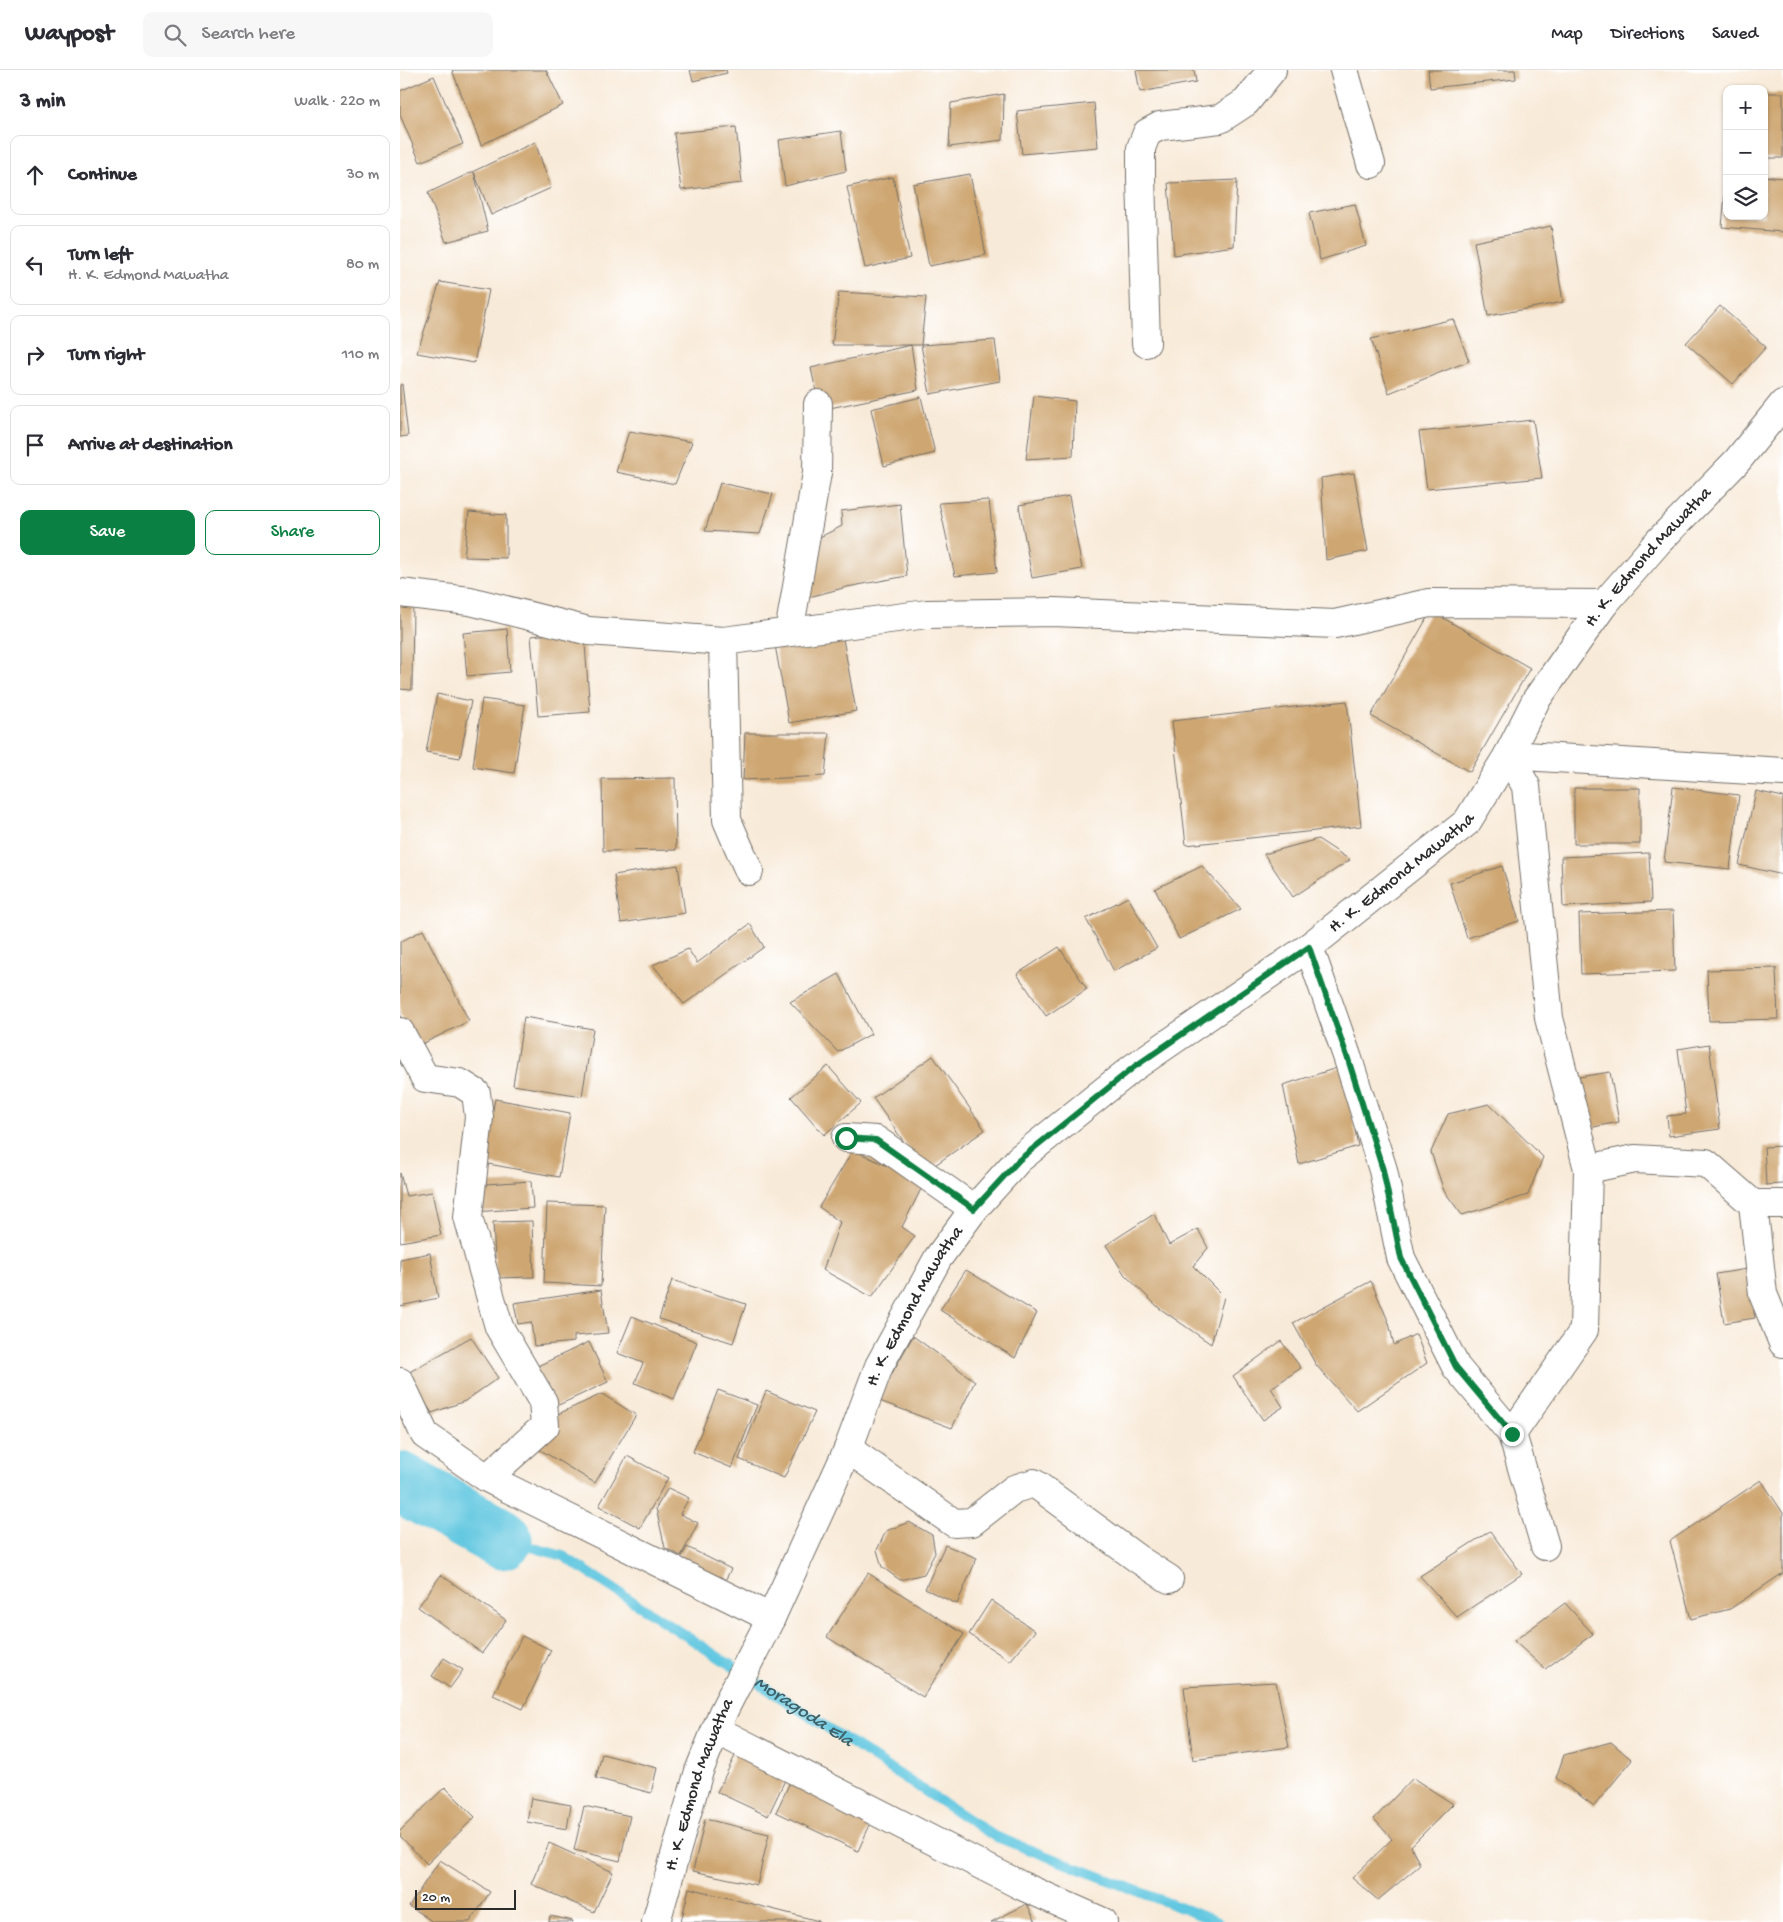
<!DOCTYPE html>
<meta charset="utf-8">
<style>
body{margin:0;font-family:"Gochi Hand",sans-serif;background:#f7f7f7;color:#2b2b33}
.controls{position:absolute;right:15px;top:15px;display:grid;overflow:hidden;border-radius:10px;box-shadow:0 1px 4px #0004}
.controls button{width:45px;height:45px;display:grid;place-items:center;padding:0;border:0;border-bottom:1px solid #e1e1e2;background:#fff;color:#2b2b33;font:25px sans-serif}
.scale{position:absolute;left:15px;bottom:12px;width:101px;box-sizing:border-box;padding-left:5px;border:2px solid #2b2b2b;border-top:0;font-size:14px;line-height:18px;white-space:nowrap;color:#2b2b2b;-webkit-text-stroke:4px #fff;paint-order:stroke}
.stop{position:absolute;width:15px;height:15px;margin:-11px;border:4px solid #0b8043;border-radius:50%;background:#fff}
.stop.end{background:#0b8043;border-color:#fff;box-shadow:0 1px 5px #0008}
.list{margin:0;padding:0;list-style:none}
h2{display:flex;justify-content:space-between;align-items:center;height:65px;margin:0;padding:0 20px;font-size:21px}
h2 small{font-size:16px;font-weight:400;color:#7c7c81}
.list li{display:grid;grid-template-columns:32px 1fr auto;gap:15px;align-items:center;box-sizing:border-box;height:80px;margin:0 10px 10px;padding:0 10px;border:1px solid #e1e1e2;border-radius:10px}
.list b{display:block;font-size:19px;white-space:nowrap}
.list p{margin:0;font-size:16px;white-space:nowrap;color:#7c7c81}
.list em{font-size:16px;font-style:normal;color:#7c7c81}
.actions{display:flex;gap:10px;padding:15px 20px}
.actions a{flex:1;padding:11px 0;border:1px solid #0b8043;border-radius:10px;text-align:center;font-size:18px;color:#0b8043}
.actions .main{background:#0b8043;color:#fff}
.icon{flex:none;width:28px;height:28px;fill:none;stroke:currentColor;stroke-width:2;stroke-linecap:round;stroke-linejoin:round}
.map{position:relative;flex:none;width:1383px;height:1852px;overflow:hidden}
header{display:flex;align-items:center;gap:30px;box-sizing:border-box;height:70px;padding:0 25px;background:#fff;border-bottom:1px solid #e1e1e2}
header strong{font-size:24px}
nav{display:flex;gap:28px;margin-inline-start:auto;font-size:18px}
.search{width:350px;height:45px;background:#f7f7f7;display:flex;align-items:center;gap:12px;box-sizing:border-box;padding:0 18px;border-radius:10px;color:#7c7c81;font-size:19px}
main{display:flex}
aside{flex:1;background:#fff}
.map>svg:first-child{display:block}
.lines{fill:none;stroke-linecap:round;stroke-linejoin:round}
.stream{stroke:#62c7e0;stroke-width:10}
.river{stroke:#62c7e0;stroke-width:61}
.building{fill:#cea671}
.minor-casing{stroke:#736e68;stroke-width:30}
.primary-casing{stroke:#736e68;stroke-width:30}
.minor{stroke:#fff;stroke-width:28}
.primary{stroke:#fff;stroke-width:28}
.route{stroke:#0b8043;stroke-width:6}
.labels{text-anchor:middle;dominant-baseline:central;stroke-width:4;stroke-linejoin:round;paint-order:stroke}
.street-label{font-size:18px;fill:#2b2b2b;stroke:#fff}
.water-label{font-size:19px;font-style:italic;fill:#3e626a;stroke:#fff}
</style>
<header>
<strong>Waypost</strong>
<div class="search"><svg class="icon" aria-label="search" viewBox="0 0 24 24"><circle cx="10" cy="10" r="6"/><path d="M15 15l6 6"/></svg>Search here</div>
<nav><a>Map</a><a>Directions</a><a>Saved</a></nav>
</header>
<main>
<aside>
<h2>3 min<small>Walk · 220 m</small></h2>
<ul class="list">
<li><svg class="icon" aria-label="ahead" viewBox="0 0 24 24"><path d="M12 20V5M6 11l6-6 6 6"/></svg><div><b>Continue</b></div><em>30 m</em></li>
<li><svg class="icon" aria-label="left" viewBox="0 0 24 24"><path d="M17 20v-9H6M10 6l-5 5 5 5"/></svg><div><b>Turn left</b><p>H. K. Edmond Mawatha</p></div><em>80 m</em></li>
<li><svg class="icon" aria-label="right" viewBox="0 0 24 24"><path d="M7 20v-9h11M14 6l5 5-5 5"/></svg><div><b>Turn right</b></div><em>110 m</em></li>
<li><svg class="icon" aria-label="arrive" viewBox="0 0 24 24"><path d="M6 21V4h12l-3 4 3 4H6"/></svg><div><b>Arrive at destination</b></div></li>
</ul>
<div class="actions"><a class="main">Save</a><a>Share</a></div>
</aside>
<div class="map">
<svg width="1383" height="1852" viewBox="0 0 1383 1852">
<rect width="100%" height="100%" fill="#fff"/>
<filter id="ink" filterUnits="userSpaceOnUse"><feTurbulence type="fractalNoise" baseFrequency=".02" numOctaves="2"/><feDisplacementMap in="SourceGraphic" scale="10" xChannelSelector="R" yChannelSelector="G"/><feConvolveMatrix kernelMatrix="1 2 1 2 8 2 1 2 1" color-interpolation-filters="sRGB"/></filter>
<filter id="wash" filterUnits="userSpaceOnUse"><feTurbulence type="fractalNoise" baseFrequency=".0096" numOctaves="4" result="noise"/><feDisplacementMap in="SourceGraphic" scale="20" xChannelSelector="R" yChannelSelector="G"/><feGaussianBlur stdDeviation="1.12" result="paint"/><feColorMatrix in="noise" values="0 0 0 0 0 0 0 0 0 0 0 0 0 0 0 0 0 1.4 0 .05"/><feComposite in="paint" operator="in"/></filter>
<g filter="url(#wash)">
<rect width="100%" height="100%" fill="#f8ead8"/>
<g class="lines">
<path class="stream" id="s1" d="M102 1469 163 1486 594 1766 818 1852"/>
<path class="river" d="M0 1412 102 1469"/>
</g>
<g id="blocks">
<path class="building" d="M52 0H146L163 35 81 75Z
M290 0H326L327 3 293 11Z
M736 0H794L796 12 740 22Z
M1028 0H1115L1116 9 1030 18Z
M34 6 63 74 20 92 0 45V21Z
M1364 23H1383V88H1364Z
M604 24 603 70 549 77 551 33Z
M694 33 698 77 622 84 617 41Z
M336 57 342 113 281 120 274 63Z
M441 61 446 101 385 116 379 70Z
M135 72 151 118 91 145 74 102 88 161 46 172 28 123Z
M570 104 586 185 529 196 513 114Z
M1364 106 1383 108V162L1322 157 1325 124H1327V146H1364Z
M493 107 510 188 465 198 447 117Z
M837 110 834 176 774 185 768 113Z
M955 134 966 176 920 190 909 143Z
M1151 156 1163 232 1088 246 1074 172Z
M40 212 89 220 74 293 17 283Z
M439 222 526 227 521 275H432Z
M1320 236 1366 277 1333 314 1286 273Z
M1053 249 1069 291 989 323 971 269Z
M595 270 600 311 530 324 521 275Z
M511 275 518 320 420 340 411 298Z
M2 314 8 366 0 367V315Z
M634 326 675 331 673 386 626 389Z
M521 327 535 383 484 396 471 339Z
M1133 350 1142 408 1027 419 1019 362Z
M229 361 292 372 275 414 216 402Z
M954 403 968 481 926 490 921 408Z
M320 413 373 424 360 464 305 461Z
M669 426 682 499 632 508 619 435Z
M589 430 597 502 555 506 539 433Z
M500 434 507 506 447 517 409 527 416 469 442 456 441 441Z
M69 442 106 445V488L64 487Z
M0 530H13L12 620 0 619Z
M1031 541 1130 598 1070 702 971 646Z
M107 559 110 602 67 606 63 563Z
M184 561 190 642 138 646 131 566Z
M442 563 456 641 389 653 375 575Z
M37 624 71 631 60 688 26 682Z
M82 629 125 635 114 703 73 697Z
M947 631 961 756 786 775 772 651Z
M345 663H429L425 706 343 710Z
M275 708 276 780 203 781 202 709Z
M1273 717 1339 725 1330 799 1264 792Z
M1174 718H1240V774H1174Z
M1356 721 1383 727V805L1339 795Z
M918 769 950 790 893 827 864 784Z
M1249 783 1251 832 1163 837 1161 787Z
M278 795 285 843 221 853 214 805Z
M802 796 841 839 779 869 755 819Z
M1102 796 1119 851 1067 868 1050 813Z
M728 827 757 878 714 901 686 849Z
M1273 841 1275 901 1181 904 1179 844Z
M350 854 364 877 284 934 253 895 288 879 297 893Z
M23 860 69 951 16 977 0 944V872Z
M659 877 687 919 646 946 617 904Z
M1376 898 1378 949 1309 951 1307 900Z
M439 904 471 964 438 982 390 932Z
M124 947 193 959 182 1026 113 1015Z
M1309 974 1320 1059 1269 1066 1267 1046 1286 1044 1278 979Z
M533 986 585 1060 525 1102 473 1028Z
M428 996 461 1033 424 1065 391 1027Z
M943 996 958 1076 899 1094 883 1015Z
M1210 1002 1219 1052 1188 1058 1179 1007Z
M95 1029 170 1043 159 1107 83 1093Z
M1089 1034 1143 1087 1128 1125 1062 1145 1044 1121 1031 1082 1048 1044Z
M1383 1076V1114L1366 1115 1364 1077Z
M453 1080 524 1113 502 1157 515 1166 472 1227 423 1200 440 1152 419 1137Z
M0 1103 6 1126 32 1122 41 1165 0 1172Z
M131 1111 133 1138 73 1142 71 1115Z
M147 1133 205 1135 201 1216 144 1213Z
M754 1144 769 1175 798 1159 808 1178 793 1196 824 1227 811 1274 759 1238 725 1205 706 1175Z
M132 1151 134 1207 96 1208 93 1152Z
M30 1183 38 1228 0 1236V1189Z
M1347 1199 1355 1248 1324 1253 1316 1204Z
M566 1200 637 1243 615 1288 540 1240Z
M272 1210 346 1234 333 1273 259 1249Z
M971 1211 989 1253 994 1275 1016 1264 1027 1293 957 1341 916 1295 893 1253Z
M201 1220 208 1263 174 1266V1272L134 1276 131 1252 118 1254 114 1233Z
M232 1246 297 1272 274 1329 235 1313 243 1293 217 1283Z
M513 1266 575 1311 552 1358 477 1330Z
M71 1267 98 1308 65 1331 32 1343 6 1304Z
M881 1271 901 1298 871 1318 883 1337 863 1350 833 1306Z
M189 1272 208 1312 148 1340 129 1300Z
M318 1320 357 1335 332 1398 293 1382Z
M366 1321 415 1342 384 1408 339 1389Z
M202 1324 236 1345 195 1413 137 1378 158 1344Z
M227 1386 268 1408 240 1458 199 1436Z
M1361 1410 1383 1443V1503L1330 1539 1291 1549 1270 1471Z
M268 1418 289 1428 280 1444 298 1453 281 1486 265 1478 256 1438Z
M509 1452 532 1465 535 1483 524 1504 500 1510 482 1497 477 1480 486 1461Z
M1090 1461 1122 1504 1057 1547 1020 1506Z
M545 1475 577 1488 557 1534 525 1519Z
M287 1477 331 1499 322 1517 278 1494Z
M468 1503 564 1564 523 1627 427 1567Z
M41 1505 106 1550 82 1583 18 1537Z
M591 1530 635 1561 610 1591 569 1564Z
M1165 1533 1193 1564 1145 1599 1114 1571Z
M122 1566 151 1580 123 1639 93 1625Z
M44 1588 63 1600 50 1618 32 1606Z
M876 1612 889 1677 793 1690 784 1617Z
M1211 1672 1232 1690 1194 1736 1156 1708 1164 1685Z
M337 1682 387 1706 368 1746 317 1722Z
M202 1684 257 1698 251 1723 196 1708Z
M392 1708 474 1746 458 1781 376 1742Z
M1013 1708 1053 1734 1011 1776 1020 1795 978 1830 952 1808 992 1769 974 1749Z
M45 1717 75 1747 27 1794 0 1766V1761Z
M131 1728 171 1735 167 1759 127 1752Z
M184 1736 230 1746 220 1791 174 1780Z
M305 1749 369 1764 357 1815 293 1801Z
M149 1773 213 1802 194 1842 131 1814Z
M40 1790 90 1822 70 1852H33L9 1836Z
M289 1818 419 1851V1852H281Z
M627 1834 636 1852H591Z
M150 1846 173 1851V1852H149Z"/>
</g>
</g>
<g filter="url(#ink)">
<use href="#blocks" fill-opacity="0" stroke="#736e68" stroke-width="1"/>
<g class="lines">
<g class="minor-casing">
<path id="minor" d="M944 0 971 94
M746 273 741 107V78L747 63 760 56 820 49 846 32 872 0
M0 523 70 531 189 561 323 571 527 544 654 542 935 554 1029 533 1204 534
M389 562 417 403 418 334
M323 571 327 750 349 801
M1108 685 1126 716 1149 948 1188 1099 1184 1260 1112 1364 1145 1476
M1108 685 1383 702
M909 877 948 989 983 1100 1001 1188 1056 1297 1112 1364
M0 962 25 1008 60 1013 76 1023 79 1047 68 1147 99 1257 143 1332 145 1356 87 1408
M446 1068 476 1070 574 1139
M1188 1099 1235 1089 1306 1093 1353 1134 1363 1224 1383 1273
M1353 1134H1383
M0 1312 25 1365 87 1408 371 1548
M448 1379 554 1453 572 1452 614 1419 634 1413 738 1489 769 1509
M316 1660 622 1816 703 1852"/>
</g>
<g class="primary-casing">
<g id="primary">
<path id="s2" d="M256 1852 299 1701 323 1642 371 1548 448 1379 479 1296 538 1188 574 1139 619 1089 734 997 909 877 1067 752 1108 685 1136 630 1204 534 1258 472 1337 391 1383 334"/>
</g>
</g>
<use href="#minor" class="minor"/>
<use href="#primary" class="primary"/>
</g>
</g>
<g class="lines" filter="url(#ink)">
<path class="route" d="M446 1068 476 1070 574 1139 619 1090 734 997 909 877 948 989 983 1100 1001 1188 1056 1297 1112 1364"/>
</g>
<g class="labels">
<g class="street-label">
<text stroke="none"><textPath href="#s2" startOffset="1735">H. K. Edmond Mawatha</textPath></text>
<text stroke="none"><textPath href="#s2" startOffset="1330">H. K. Edmond Mawatha</textPath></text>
<text stroke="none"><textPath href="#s2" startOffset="670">H. K. Edmond Mawatha</textPath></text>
<text stroke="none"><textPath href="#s2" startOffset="144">H. K. Edmond Mawatha</textPath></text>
</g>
<g class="water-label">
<text stroke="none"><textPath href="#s1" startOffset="350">Moragoda Ela</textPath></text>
</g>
</g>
</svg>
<div class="controls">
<button>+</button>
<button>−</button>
<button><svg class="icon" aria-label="layers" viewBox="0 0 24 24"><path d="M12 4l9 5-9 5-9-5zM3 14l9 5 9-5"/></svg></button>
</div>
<div class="scale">20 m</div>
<div class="stop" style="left:446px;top:1068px"></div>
<div class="stop end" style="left:1112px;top:1364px"></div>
</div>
</main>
